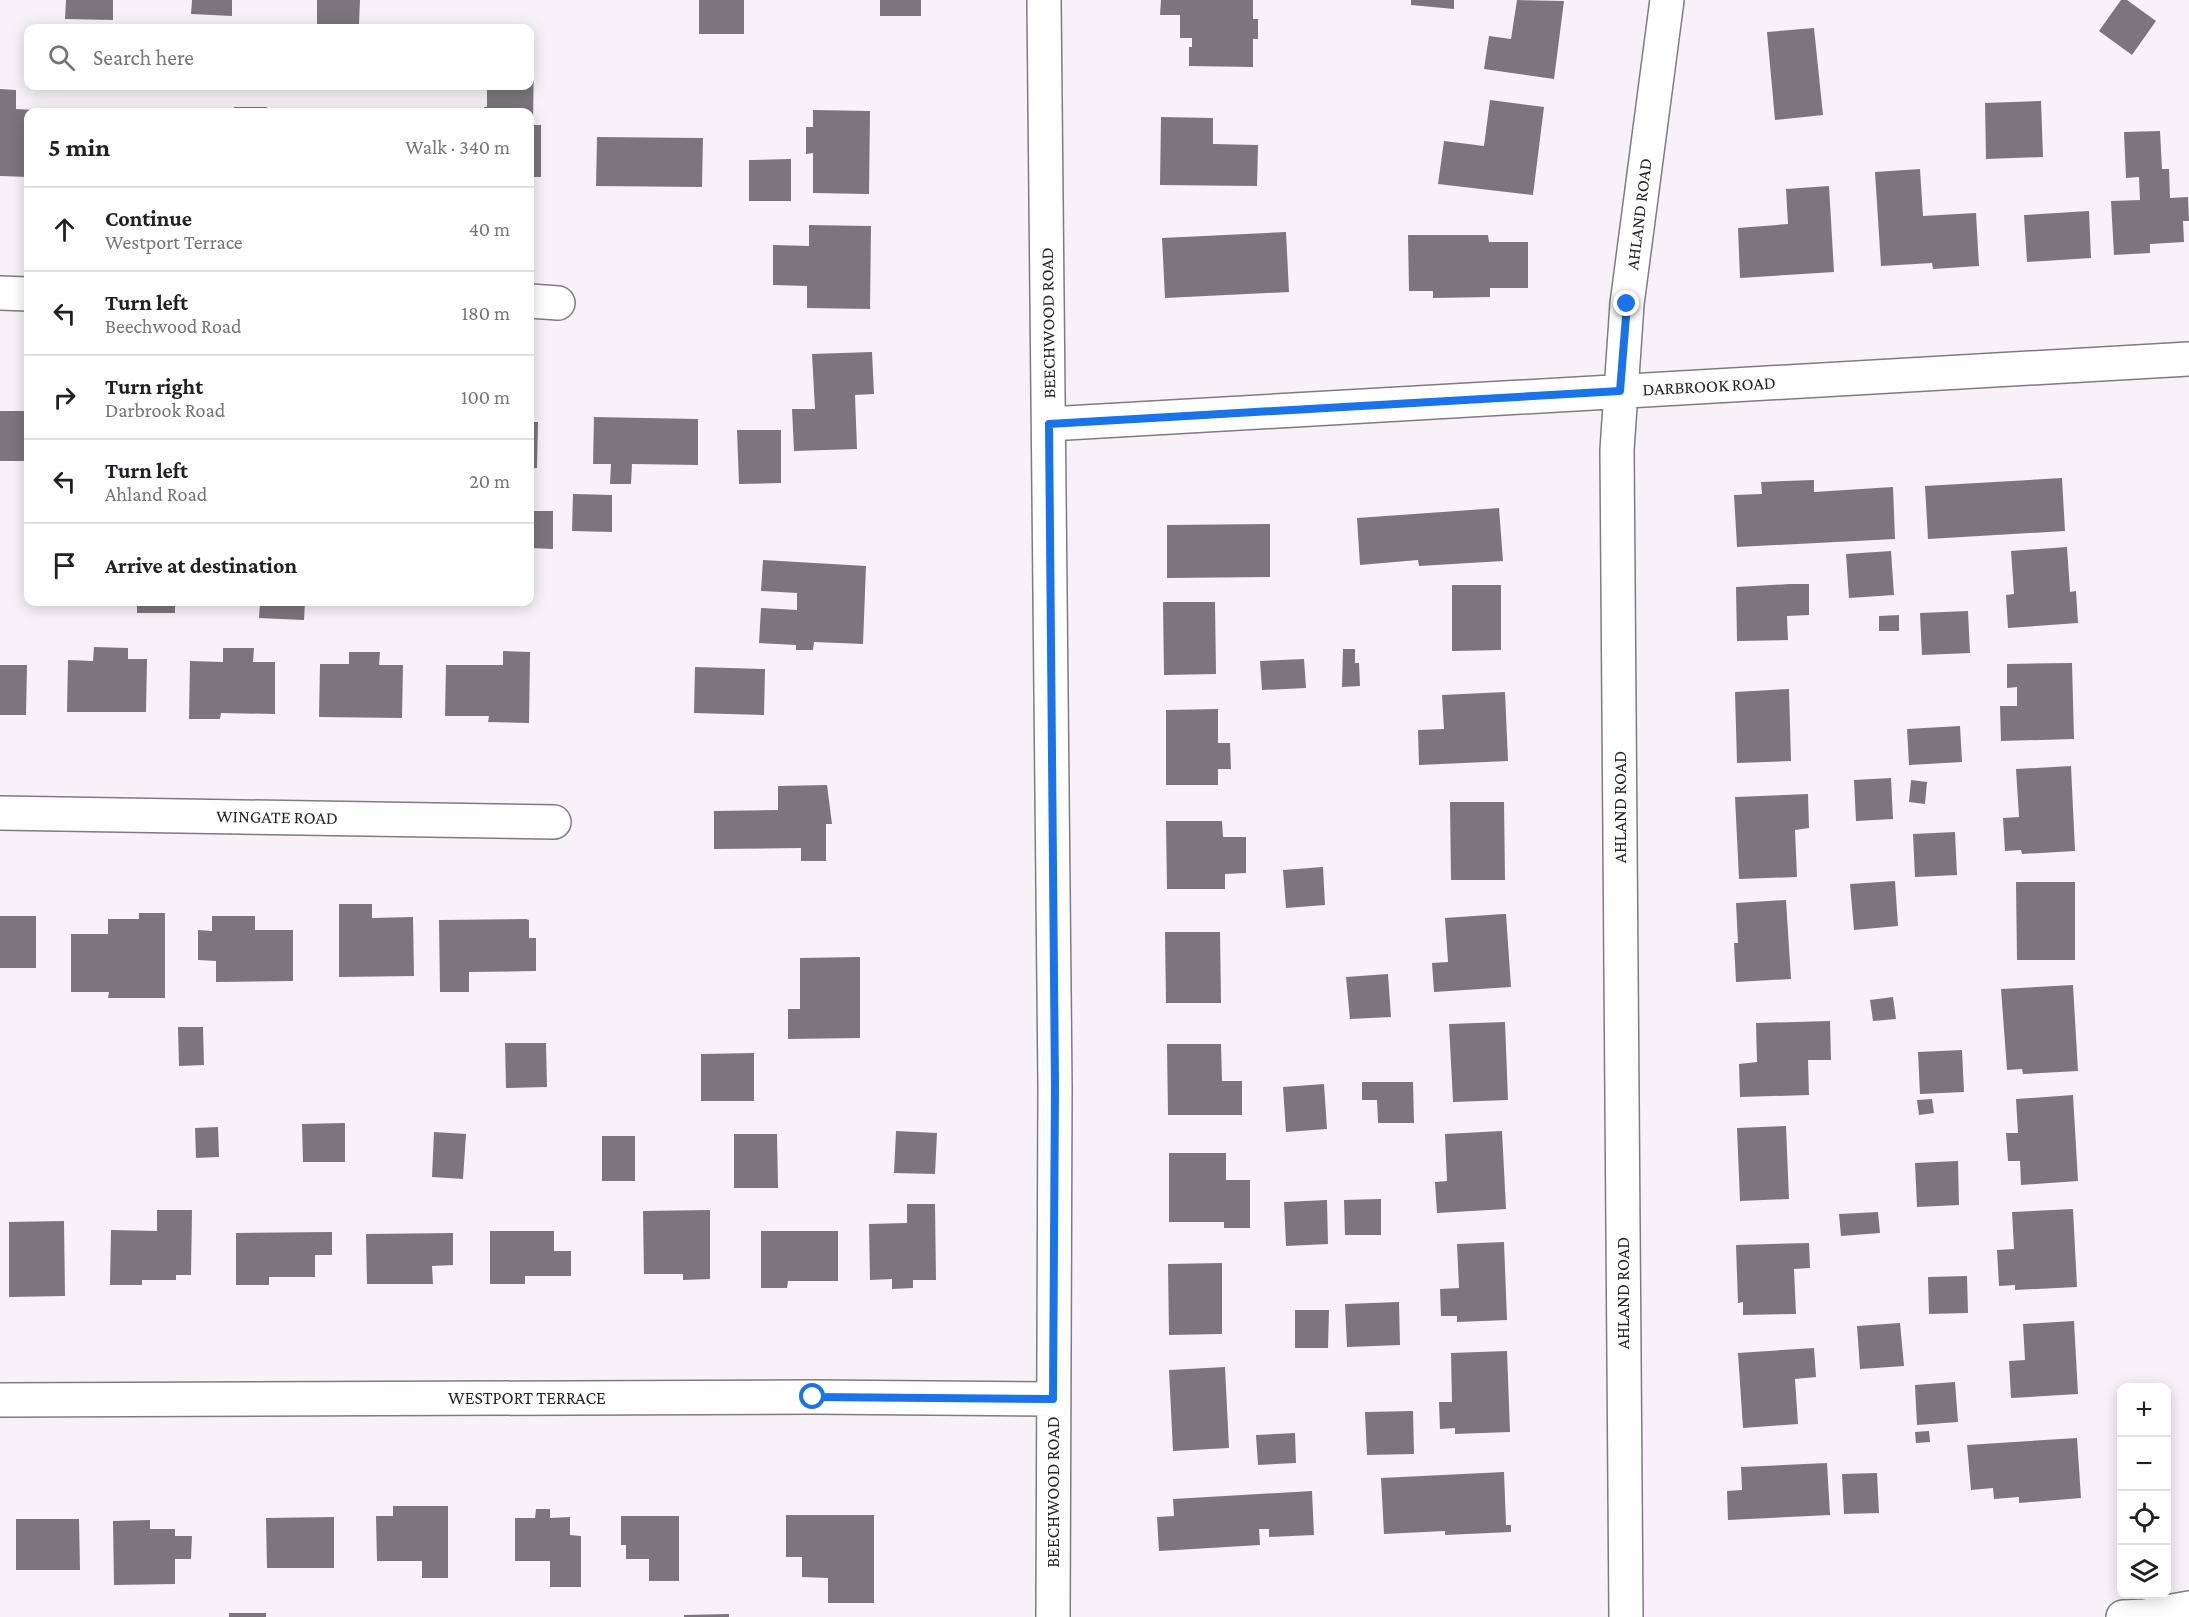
<!DOCTYPE html>
<meta charset="utf-8">
<style>
body{margin:0;font-family:"Crimson Pro",serif;background:#f6f6f6;color:#202124}
.controls{position:absolute;right:18px;bottom:18px;display:grid;overflow:hidden;border-radius:12px;box-shadow:0 3px 15px #0003}
.controls button{width:54px;height:54px;display:grid;place-items:center;padding:0;border:0;border-bottom:2px solid #e0e0e0;background:#fff;color:#202124;font:30px sans-serif}
.stop{position:absolute;width:18px;height:18px;margin:-14px;border:4px solid #1a73e8;border-radius:50%;background:#fff}
.stop.end{background:#1a73e8;border-color:#fff;box-shadow:0 2px 6px #0008}
.list{margin:0;padding:0;list-style:none}
h2{display:flex;justify-content:space-between;align-items:center;height:78px;margin:0;padding:0 24px;font-size:26px}
h2 small{font-size:20px;font-weight:400;color:#757577}
.list li{display:grid;grid-template-columns:39px 1fr auto;gap:18px;align-items:center;box-sizing:border-box;height:84px;padding:0 24px;border-top:2px solid #e0e0e0}
.list b{display:block;font-size:22px;white-space:nowrap}
.list p{margin:0;font-size:20px;white-space:nowrap;color:#757577}
.list em{font-size:20px;font-style:normal;color:#757577}
.icon{flex:none;width:33px;height:33px;fill:none;stroke:currentColor;stroke-width:2;stroke-linecap:round;stroke-linejoin:round}
.map{position:relative;flex:none;width:2189px;height:1617px;overflow:hidden}
.search{position:absolute;background:#fff;box-shadow:0 3px 15px #0003;left:24px;top:24px;width:510px;height:66px;display:flex;align-items:center;gap:15px;box-sizing:border-box;padding:0 21px;border-radius:12px;color:#757577;font-size:22px}
.panel{position:absolute;background:#fff;box-shadow:0 3px 15px #0003;left:24px;top:108px;width:510px;height:498px;border-radius:12px}
.map>svg:first-child{display:block}
.building{fill:#7b767b}
.lines{fill:none;stroke-linecap:round;stroke-linejoin:round}
.street-casing{stroke:#807b80;stroke-width:36}
.street{stroke:#fff;stroke-width:33}
.route{stroke:#1a73e8;stroke-width:8}
.labels{text-anchor:middle;dominant-baseline:central;stroke-width:6;stroke-linejoin:round;paint-order:stroke}
.street-label{font-size:18px;fill:#282628;stroke:#fff}
</style>
<div class="map">
<svg width="2189" height="1617" viewBox="0 0 2189 1617">
<rect width="100%" height="100%" fill="#f8f2f8"/>
<path class="building" d="M66 0H113V20L65 19Z
M192 0H232V16L191 14Z
M317 0H360L359 24H317Z
M699 0H744V34H699Z
M880 0H921V16H880Z
M1161 0H1253V19H1258V39H1253V67L1189 66V47H1192V38H1180V15H1160Z
M1411 0H1454V9L1411 5Z
M1517 0 1564 1 1554 79 1484 69 1489 36 1511 39Z
M2121 0H2127L2156 21 2132 55 2099 31Z
M1814 28 1823 115 1775 120 1767 32Z
M530 50H534L533 125H541V177H530V112H484V107H487V86H530Z
M0 89 16 90V109L35 110V112H28V177L0 176Z
M1490 100 1544 107 1533 195 1438 184 1444 141 1484 146Z
M2041 101 2043 157 1986 159 1985 103Z
M234 107H267V112H234Z
M813 110 870 111 869 194 813 193V153L806 154V127H813Z
M1161 117 1213 118V144L1258 145 1257 186 1160 185Z
M2160 131 2162 169H2169L2170 198 2188 197 2189 221H2183L2184 242 2150 244V253L2114 255 2111 201 2140 200 2139 177 2126 178 2124 132Z
M597 137 703 138 702 187 596 186Z
M791 159V201H749V160Z
M1920 169 1923 216 1976 213 1979 266 1933 269 1932 263 1881 266 1875 172Z
M1829 186 1834 272 1740 278 1738 228 1788 224 1786 189Z
M2089 211 2091 258 2027 262 2024 215Z
M809 225 871 226 870 309 807 308V286L773 285V245L809 246Z
M1286 232 1289 292 1165 298 1162 238Z
M1408 235H1488L1489 242H1528V288H1490V297L1433 298V291H1409Z
M872 352 874 394 855 395 857 449 794 451 792 409H815L812 354Z
M0 411H28V461H0Z
M594 417 698 419V465L632 464 631 484H610L611 464H593Z
M530 422H538L537 468H530Z
M737 430H781V483L739 484Z
M2062 478 2065 531 1928 539 1925 486Z
M1814 480V492L1893 487 1895 539 1737 547 1734 495 1762 494 1761 482Z
M573 494 612 495V532L572 531Z
M1499 508 1503 561 1419 566 1418 560 1360 565 1357 518Z
M530 511H553V549L530 548Z
M1270 524V577L1167 578V525Z
M2067 547 2070 592 2076 591 2078 623 2008 628 2006 595 2014 594 2011 551Z
M1891 551 1894 595 1849 598 1846 554Z
M763 560 866 566 863 644 814 642 813 650H796V645L759 643 761 608 797 610V593L761 591Z
M1790 584H1809V615L1787 616 1788 640 1737 641 1736 587Z
M1452 585H1501V650L1452 651Z
M137 602H175V613H137Z
M260 602H305L304 620 259 618Z
M1163 602H1215L1216 674 1164 675Z
M1968 611 1970 653 1922 655 1920 613Z
M1899 615V631H1879V616Z
M94 647 128 648V659H147L146 712H67L68 660 93 661Z
M223 648H254L253 662H275V714L221 713 220 719H189L190 661 223 662Z
M1343 649H1355V663H1359L1360 686 1342 687Z
M503 651 530 652 529 723 488 722 489 716H445L446 665H503Z
M349 652H380L379 665H403L402 718 319 717 320 664H349Z
M1304 659 1306 688 1262 690 1260 661Z
M2072 663 2074 739 2001 741 2000 706H2017V687L2007 688V664Z
M0 665H27L26 715H0Z
M695 667 765 669 764 715 694 713Z
M1789 689 1791 761 1737 763 1735 692Z
M1505 692 1508 761 1419 765 1418 730 1444 729 1442 695Z
M1218 709V743H1230L1231 769H1218V785H1166V710Z
M1960 726 1962 762 1909 765 1907 729Z
M2071 766 2075 851 2022 854 2021 850 2005 851 2003 818 2019 817 2016 769Z
M1891 778 1893 819 1856 821 1854 780Z
M1911 780 1927 782 1925 804 1909 802Z
M827 785 832 824H826V861H801V848L714 849V811L778 810V786Z
M1808 794 1809 828 1795 830 1797 877 1739 879 1735 797Z
M1450 802H1504L1505 880H1451Z
M1166 821H1222L1223 837H1246V873L1225 874V889H1167Z
M1955 832 1957 875 1915 877 1913 834Z
M1323 867 1325 905 1286 908 1283 870Z
M1895 881 1898 926 1854 930 1850 884Z
M2016 882H2075V960H2017Z
M1786 900 1791 979 1736 982 1734 943H1738L1736 903Z
M339 904H372V918L413 917 414 976 339 977Z
M139 913H165V998H108L109 992H71V934H108V919H139Z
M1503 914H1506L1511 987 1434 992 1432 963 1448 962 1445 918Z
M0 916H36V968H0Z
M212 916H255V930H293V981L216 982V961L198 960V930L212 931Z
M526 919 529 920V938H536V971L469 972V992H440L439 920Z
M1165 932H1220L1221 1003H1166Z
M860 957V1038L788 1039V1009H800V958Z
M1388 974 1391 1017 1350 1019 1346 977Z
M2073 985 2078 1071 2023 1074 2022 1069 2007 1070 2001 989Z
M1893 997 1896 1019 1873 1021 1870 1000Z
M1830 1021 1831 1060H1808L1809 1095 1740 1097 1739 1064 1757 1062 1756 1023Z
M1505 1022 1508 1100 1453 1102 1449 1024Z
M178 1027H203L204 1065 179 1066Z
M505 1043H546L547 1087 506 1088Z
M1167 1044H1221L1222 1081H1242V1115H1168Z
M1962 1050 1964 1092 1920 1094 1918 1052Z
M754 1053V1101H701V1054Z
M1362 1082H1413L1414 1123H1378L1377 1100H1362Z
M1324 1084 1327 1129 1286 1132 1283 1087Z
M2073 1095 2078 1181 2021 1185 2020 1161H2008L2006 1133H2018L2016 1099Z
M1932 1099 1934 1113 1919 1115 1917 1100Z
M345 1123V1162H303L302 1124Z
M1786 1126 1789 1199 1740 1201 1737 1128Z
M218 1127 219 1157 196 1158 195 1128Z
M896 1131 937 1133 935 1174 894 1173Z
M1502 1131 1506 1209 1437 1213 1435 1182 1447 1181 1445 1134Z
M434 1132 466 1134 463 1179 432 1177Z
M734 1134H777L778 1188H734Z
M602 1136H635V1181H602Z
M1169 1153H1226V1180H1250V1228H1224V1222H1169Z
M1958 1161 1959 1205 1917 1207 1915 1163Z
M1381 1199V1235H1345L1344 1200Z
M1327 1200 1328 1244 1286 1246 1284 1202Z
M907 1204H935L936 1280H913V1288L892 1289V1279L870 1280 869 1224 907 1223Z
M2073 1209 2077 1287 2015 1290V1285L1999 1286 1997 1250 2014 1249 2012 1212Z
M157 1210H192L191 1275H176V1280H142V1285H110L111 1230 157 1231Z
M710 1210V1279L683 1280V1274H644L643 1211Z
M1878 1212 1880 1233 1841 1236 1839 1214Z
M64 1221 65 1296 9 1297V1222Z
M490 1231H554V1251H571V1276H525V1284H490Z
M761 1231H838V1281H788L787 1288H761Z
M332 1232V1255H315V1277H269V1285H236V1233Z
M453 1233V1265L432 1266 433 1284H367L366 1234Z
M1504 1242 1507 1320 1457 1322V1316H1441L1440 1289 1459 1288 1457 1244Z
M1809 1243 1810 1268 1794 1269 1796 1314 1743 1315V1302L1738 1303 1736 1245Z
M1222 1263V1334L1169 1335 1168 1264Z
M1967 1276 1968 1313 1929 1314 1928 1277Z
M1399 1302 1400 1345 1347 1347 1345 1304Z
M1295 1310H1329L1328 1348H1295Z
M2074 1321 2078 1394 2011 1398 2009 1361 2025 1360 2023 1324Z
M1900 1323 1904 1366 1860 1369 1857 1326Z
M1814 1348 1816 1377 1795 1379 1798 1424 1743 1428 1738 1353Z
M1507 1351 1510 1432 1455 1434V1428L1440 1429 1439 1402H1452L1451 1353Z
M1225 1367 1229 1448 1173 1451 1169 1370Z
M1955 1382 1958 1422 1917 1425 1915 1385Z
M1413 1411 1414 1454 1367 1455 1365 1412Z
M1929 1431 1930 1442 1916 1443 1915 1432Z
M1295 1433 1296 1463 1258 1465 1256 1435Z
M2077 1438 2081 1498 2019 1503V1497L1994 1499 1993 1488 1971 1490 1967 1445Z
M1827 1463 1830 1515 1728 1520 1727 1491 1742 1490 1741 1467Z
M1504 1472 1506 1525H1511V1532L1445 1535V1531L1384 1534 1381 1478Z
M1877 1473 1879 1513 1844 1514 1842 1474Z
M1312 1491 1314 1535 1269 1537V1529H1259L1260 1545 1159 1551 1157 1517 1174 1516 1173 1499Z
M393 1506H448V1578H422V1561H377L376 1516H393Z
M536 1509H550V1518L570 1517V1535L581 1536V1587H550V1561H515V1518H535Z
M786 1515H874V1603H828V1578L802 1577V1557H786Z
M621 1516H679V1581H649V1559H626V1545H621Z
M334 1517V1568H267L266 1518Z
M16 1519H79L80 1570H16Z
M150 1520V1529H175V1536H192L191 1559H175V1584L114 1585 113 1521Z
M229 1613H266V1617H229Z
M729 1614V1617H684V1615Z"/>
<g class="lines">
<g class="street-casing">
<path id="street" d="M1044 0 1055 1087 1053 1617
M0 293 28 294
M530 301 558 303
M1049 424 2189 359
M0 813 554 822
M0 1400 813 1397 1053 1399
M1626 1617 1617 450 1627 304 1667 0
M2123 1617 2145 1616 2189 1608"/>
</g>
<use href="#street" class="street"/>
</g>
<g class="lines">
<path class="route" d="M813 1397 1053 1399 1055 1087 1049 424 1620 391 1627 304"/>
</g>
<g class="labels">
<g class="street-label">
<text transform="translate(1639 214) rotate(-83)">AHLAND ROAD</text>
<text transform="translate(1048 323) rotate(-91)">BEECHWOOD ROAD</text>
<text transform="translate(1709 386) rotate(-3)">DARBROOK ROAD</text>
<text transform="translate(1620 807) rotate(-90)">AHLAND ROAD</text>
<text transform="translate(277 817) rotate(1)">WINGATE ROAD</text>
<text transform="translate(1623 1293) rotate(-90)">AHLAND ROAD</text>
<text x="527" y="1398">WESTPORT TERRACE</text>
<text transform="translate(1053 1492) rotate(-90)">BEECHWOOD ROAD</text>
</g>
</g>
</svg>
<div class="controls">
<button>+</button>
<button>−</button>
<button><svg class="icon" aria-label="locate" viewBox="0 0 24 24"><circle cx="12" cy="12" r="6"/><path d="M12 2v4M12 18v4M2 12h4M18 12h4"/></svg></button>
<button><svg class="icon" aria-label="layers" viewBox="0 0 24 24"><path d="M12 4l9 5-9 5-9-5zM3 14l9 5 9-5"/></svg></button>
</div>
<div class="stop" style="left:813px;top:1397px"></div>
<div class="stop end" style="left:1627px;top:304px"></div>
<div class="search"><svg class="icon" aria-label="search" viewBox="0 0 24 24"><circle cx="10" cy="10" r="6"/><path d="M15 15l6 6"/></svg>Search here</div>
<section class="panel">
<h2>5 min<small>Walk · 340 m</small></h2>
<ul class="list">
<li><svg class="icon" aria-label="ahead" viewBox="0 0 24 24"><path d="M12 20V5M6 11l6-6 6 6"/></svg><div><b>Continue</b><p>Westport Terrace</p></div><em>40 m</em></li>
<li><svg class="icon" aria-label="left" viewBox="0 0 24 24"><path d="M17 20v-9H6M10 6l-5 5 5 5"/></svg><div><b>Turn left</b><p>Beechwood Road</p></div><em>180 m</em></li>
<li><svg class="icon" aria-label="right" viewBox="0 0 24 24"><path d="M7 20v-9h11M14 6l5 5-5 5"/></svg><div><b>Turn right</b><p>Darbrook Road</p></div><em>100 m</em></li>
<li><svg class="icon" aria-label="left" viewBox="0 0 24 24"><path d="M17 20v-9H6M10 6l-5 5 5 5"/></svg><div><b>Turn left</b><p>Ahland Road</p></div><em>20 m</em></li>
<li><svg class="icon" aria-label="arrive" viewBox="0 0 24 24"><path d="M6 21V4h12l-3 4 3 4H6"/></svg><div><b>Arrive at destination</b></div></li>
</ul>
</section>
</div>
